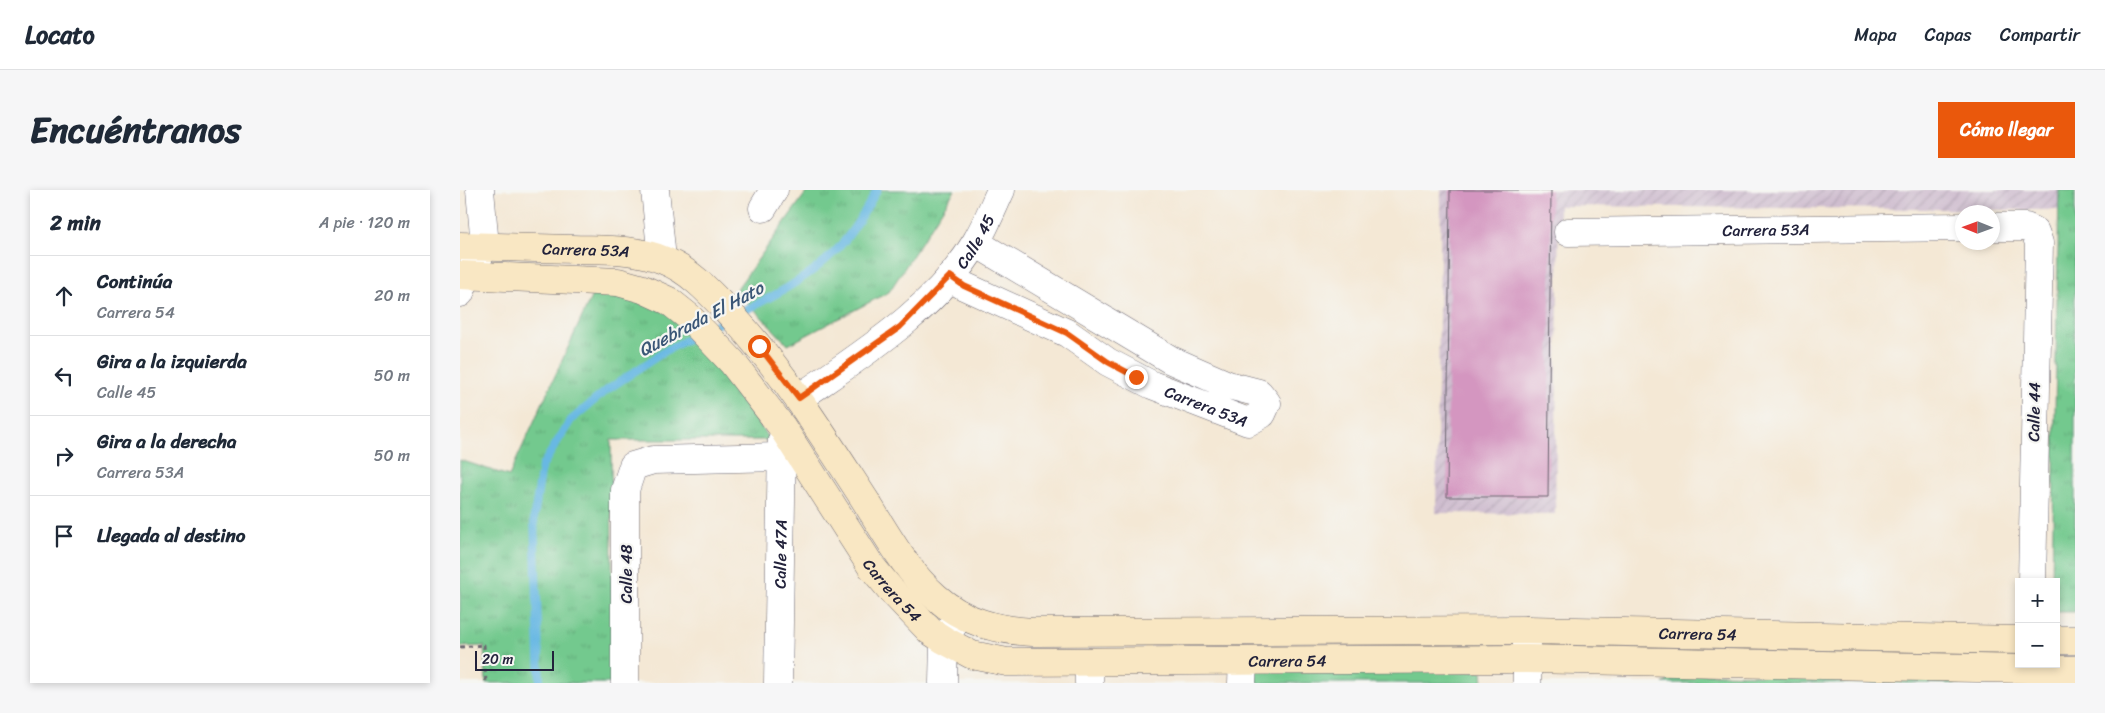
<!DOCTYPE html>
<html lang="es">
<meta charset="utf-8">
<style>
body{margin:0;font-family:Sriracha,sans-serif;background:#f6f6f7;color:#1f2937}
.controls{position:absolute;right:15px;bottom:15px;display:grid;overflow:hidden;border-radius:0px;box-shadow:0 2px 8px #0003}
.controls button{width:45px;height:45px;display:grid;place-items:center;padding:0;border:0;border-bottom:1px solid #e0e1e3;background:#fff;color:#1f2937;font:25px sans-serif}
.compass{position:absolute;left:1495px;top:15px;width:45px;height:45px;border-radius:50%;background:#fff;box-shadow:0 2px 8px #0003;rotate:271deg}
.scale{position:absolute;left:15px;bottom:12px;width:79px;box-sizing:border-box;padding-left:5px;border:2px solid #22223b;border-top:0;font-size:14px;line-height:18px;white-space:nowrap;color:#22223b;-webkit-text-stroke:4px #f6f6f2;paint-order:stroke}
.stop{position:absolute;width:15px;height:15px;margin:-11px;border:4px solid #ea580c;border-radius:50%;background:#fff}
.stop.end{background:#ea580c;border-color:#fff;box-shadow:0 1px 5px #0008}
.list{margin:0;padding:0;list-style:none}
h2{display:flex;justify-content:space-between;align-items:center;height:65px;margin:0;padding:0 20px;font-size:21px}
h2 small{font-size:16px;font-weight:400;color:#747a83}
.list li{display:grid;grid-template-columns:32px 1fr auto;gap:15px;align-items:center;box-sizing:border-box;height:80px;padding:0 20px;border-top:1px solid #e0e1e3}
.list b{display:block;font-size:19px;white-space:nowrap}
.list p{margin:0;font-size:16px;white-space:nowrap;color:#747a83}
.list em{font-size:16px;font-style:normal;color:#747a83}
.icon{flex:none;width:28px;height:28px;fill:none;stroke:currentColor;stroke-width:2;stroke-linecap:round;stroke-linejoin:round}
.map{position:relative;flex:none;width:1615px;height:493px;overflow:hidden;border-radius:0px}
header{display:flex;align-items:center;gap:30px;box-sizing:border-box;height:70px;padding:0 25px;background:#fff;border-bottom:1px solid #e0e1e3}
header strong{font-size:24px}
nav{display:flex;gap:28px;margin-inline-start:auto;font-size:18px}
.intro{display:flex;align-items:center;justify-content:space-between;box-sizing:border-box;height:120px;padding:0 30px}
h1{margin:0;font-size:35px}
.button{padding:12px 22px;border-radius:0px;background:#ea580c;color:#fff;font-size:18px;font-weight:700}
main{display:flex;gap:30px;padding:0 30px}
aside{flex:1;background:#fff;border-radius:0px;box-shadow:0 2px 8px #0003}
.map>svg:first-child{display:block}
.industrial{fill:url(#industrial-furrows)}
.grass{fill:url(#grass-tufts);stroke:#4a7664}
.green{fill:#73c98e;stroke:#4a7664}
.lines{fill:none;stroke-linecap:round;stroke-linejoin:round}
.stream{stroke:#68b8e3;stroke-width:8}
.building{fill:#d496c0}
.street-casing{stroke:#6c6771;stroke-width:29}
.secondary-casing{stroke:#6c6771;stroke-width:29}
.path{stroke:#6c6771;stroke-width:3;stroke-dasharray:4 4;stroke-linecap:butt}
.street{stroke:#fff;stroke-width:28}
.secondary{stroke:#f9e7c3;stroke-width:28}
.route{stroke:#ea580c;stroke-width:6}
.labels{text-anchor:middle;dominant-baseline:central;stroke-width:4.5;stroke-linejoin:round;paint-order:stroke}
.street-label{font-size:16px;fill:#22223b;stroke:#f6f6f2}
.water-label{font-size:18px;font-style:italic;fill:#3a5676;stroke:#f6f6f2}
</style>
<header>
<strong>Locato</strong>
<nav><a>Mapa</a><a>Capas</a><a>Compartir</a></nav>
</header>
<div class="intro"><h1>Encuéntranos</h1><a class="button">Cómo llegar</a></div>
<main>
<aside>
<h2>2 min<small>A pie · 120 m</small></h2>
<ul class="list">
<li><svg class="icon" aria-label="ahead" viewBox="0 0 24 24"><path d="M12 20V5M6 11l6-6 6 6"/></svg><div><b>Continúa</b><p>Carrera 54</p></div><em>20 m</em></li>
<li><svg class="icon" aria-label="left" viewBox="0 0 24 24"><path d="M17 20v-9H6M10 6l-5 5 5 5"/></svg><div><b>Gira a la izquierda</b><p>Calle 45</p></div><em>50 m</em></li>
<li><svg class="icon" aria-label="right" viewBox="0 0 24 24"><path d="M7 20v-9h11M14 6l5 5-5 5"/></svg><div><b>Gira a la derecha</b><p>Carrera 53A</p></div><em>50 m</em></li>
<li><svg class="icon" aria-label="arrive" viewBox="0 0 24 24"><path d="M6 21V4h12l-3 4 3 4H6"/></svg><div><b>Llegada al destino</b></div></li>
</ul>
</aside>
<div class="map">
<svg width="1615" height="493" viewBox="0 0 1615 493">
<defs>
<pattern id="industrial-furrows" width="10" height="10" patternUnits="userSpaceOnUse" patternTransform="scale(1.25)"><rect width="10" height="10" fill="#cfbdcf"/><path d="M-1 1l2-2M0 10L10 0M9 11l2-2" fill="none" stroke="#b1a2b3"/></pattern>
<pattern id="grass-tufts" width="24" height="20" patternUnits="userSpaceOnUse" patternTransform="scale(1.25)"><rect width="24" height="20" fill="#73c98e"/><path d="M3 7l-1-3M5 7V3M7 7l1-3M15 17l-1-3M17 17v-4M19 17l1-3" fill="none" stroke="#63ac7b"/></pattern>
</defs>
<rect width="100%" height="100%" fill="#f6f6f2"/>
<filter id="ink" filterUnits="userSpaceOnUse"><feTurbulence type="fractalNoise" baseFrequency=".02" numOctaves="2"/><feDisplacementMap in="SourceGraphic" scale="10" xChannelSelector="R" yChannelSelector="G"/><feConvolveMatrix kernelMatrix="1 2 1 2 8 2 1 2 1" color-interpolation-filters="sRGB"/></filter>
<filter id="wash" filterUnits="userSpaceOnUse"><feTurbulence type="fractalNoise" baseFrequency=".0096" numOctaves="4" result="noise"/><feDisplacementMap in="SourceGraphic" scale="20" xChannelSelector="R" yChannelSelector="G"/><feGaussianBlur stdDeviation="1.12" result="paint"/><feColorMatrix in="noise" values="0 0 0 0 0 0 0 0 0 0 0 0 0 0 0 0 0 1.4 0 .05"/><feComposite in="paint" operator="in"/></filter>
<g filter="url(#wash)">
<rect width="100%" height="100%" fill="#f4e8d5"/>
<path class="industrial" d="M981 0H1599V20L1099 16 1095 324 976 323Z"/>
<path class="grass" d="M348 0H495L429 102 328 155 276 100Z
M1599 0H1615V422H1596V392H1592Z
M133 103C144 103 159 101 171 104 233 122 278 198 309 250H151L153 493H26L24 456 0 457V270L49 286Z"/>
<path class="green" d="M795 478 1022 481 1023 493H794Z
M1226 483 1591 493H1203Z"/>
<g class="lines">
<path class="stream" d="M248 139C291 117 349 92 381 55 395 39 407 18 417 0
M80 493 74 327 82 276 111 230 147 200 207 160 238 144"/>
</g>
<g id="blocks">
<path class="building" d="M990 0H1091L1088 307H987Z"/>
</g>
</g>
<g filter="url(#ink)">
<use href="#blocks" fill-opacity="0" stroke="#6c6771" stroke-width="1"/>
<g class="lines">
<g class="street-casing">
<g id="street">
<path d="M195 0 202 69"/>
<path d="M303 18 314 0"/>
<path d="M1532 37H1566L1575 42 1579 53 1572 392"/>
<path id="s1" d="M1108 42 1502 37"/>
<path id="s2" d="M490 87 504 96 607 143 648 172 692 195 788 232 802 224 807 213 799 203 768 195 711 170 516 53"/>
<path d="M0 103 7 86 25 56 20 0"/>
<path id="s3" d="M339 208C401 165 477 118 516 52 526 35 533 17 541 0"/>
<path d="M165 493V300L173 276 193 270 322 267"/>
<path id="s4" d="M318 493 322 250"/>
<path d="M483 493 484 450 500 424"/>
<path d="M629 493V472"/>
<path d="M782 493 783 471"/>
<path d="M1067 493V440"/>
</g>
</g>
<g class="secondary-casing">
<g id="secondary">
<path id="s5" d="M0 56C38 57 75 58 113 59 142 60 175 58 203 70 232 81 254 107 275 129 325 184 364 247 405 310 426 343 446 381 476 407 504 432 536 440 573 442L1067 440 1559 450"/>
<path id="s6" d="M0 85 158 92 183 99 209 111 229 127 272 172 322 237 411 376 431 400 470 441 484 450 512 465 547 472 1067 469 1615 480"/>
<path d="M1596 450H1615"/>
</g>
</g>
<path class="path" d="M0 457 24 455 26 493"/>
<use href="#street" class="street"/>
<use href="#secondary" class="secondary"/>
</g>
</g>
<g class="lines" filter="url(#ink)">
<path class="route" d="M299 156 339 208 440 137 490 86 504 96 607 143 648 172 676 187"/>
</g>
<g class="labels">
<g class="street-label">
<text stroke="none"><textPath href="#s1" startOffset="198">Carrera 53A</textPath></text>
<text stroke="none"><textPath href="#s3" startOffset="238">Calle 45</textPath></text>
<text stroke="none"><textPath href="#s5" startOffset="126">Carrera 53A</textPath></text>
<text stroke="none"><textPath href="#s2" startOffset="288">Carrera 53A</textPath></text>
<text transform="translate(1574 222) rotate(-89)">Calle 44</text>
<text stroke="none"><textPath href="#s4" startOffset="129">Calle 47A</textPath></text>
<text transform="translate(166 384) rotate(-90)">Calle 48</text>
<text stroke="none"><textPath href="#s6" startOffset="580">Carrera 54</textPath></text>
<text stroke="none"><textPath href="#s5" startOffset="1412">Carrera 54</textPath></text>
<text stroke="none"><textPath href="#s6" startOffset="1000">Carrera 54</textPath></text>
</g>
<g class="water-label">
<text transform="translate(241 129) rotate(-28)">Quebrada El Hato</text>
</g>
</g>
</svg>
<div class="controls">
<button>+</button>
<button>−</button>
</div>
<svg class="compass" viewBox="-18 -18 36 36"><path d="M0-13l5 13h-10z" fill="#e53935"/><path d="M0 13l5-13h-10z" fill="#747a83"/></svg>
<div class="scale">20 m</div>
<div class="stop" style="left:299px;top:156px"></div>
<div class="stop end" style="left:676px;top:187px"></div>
</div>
</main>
